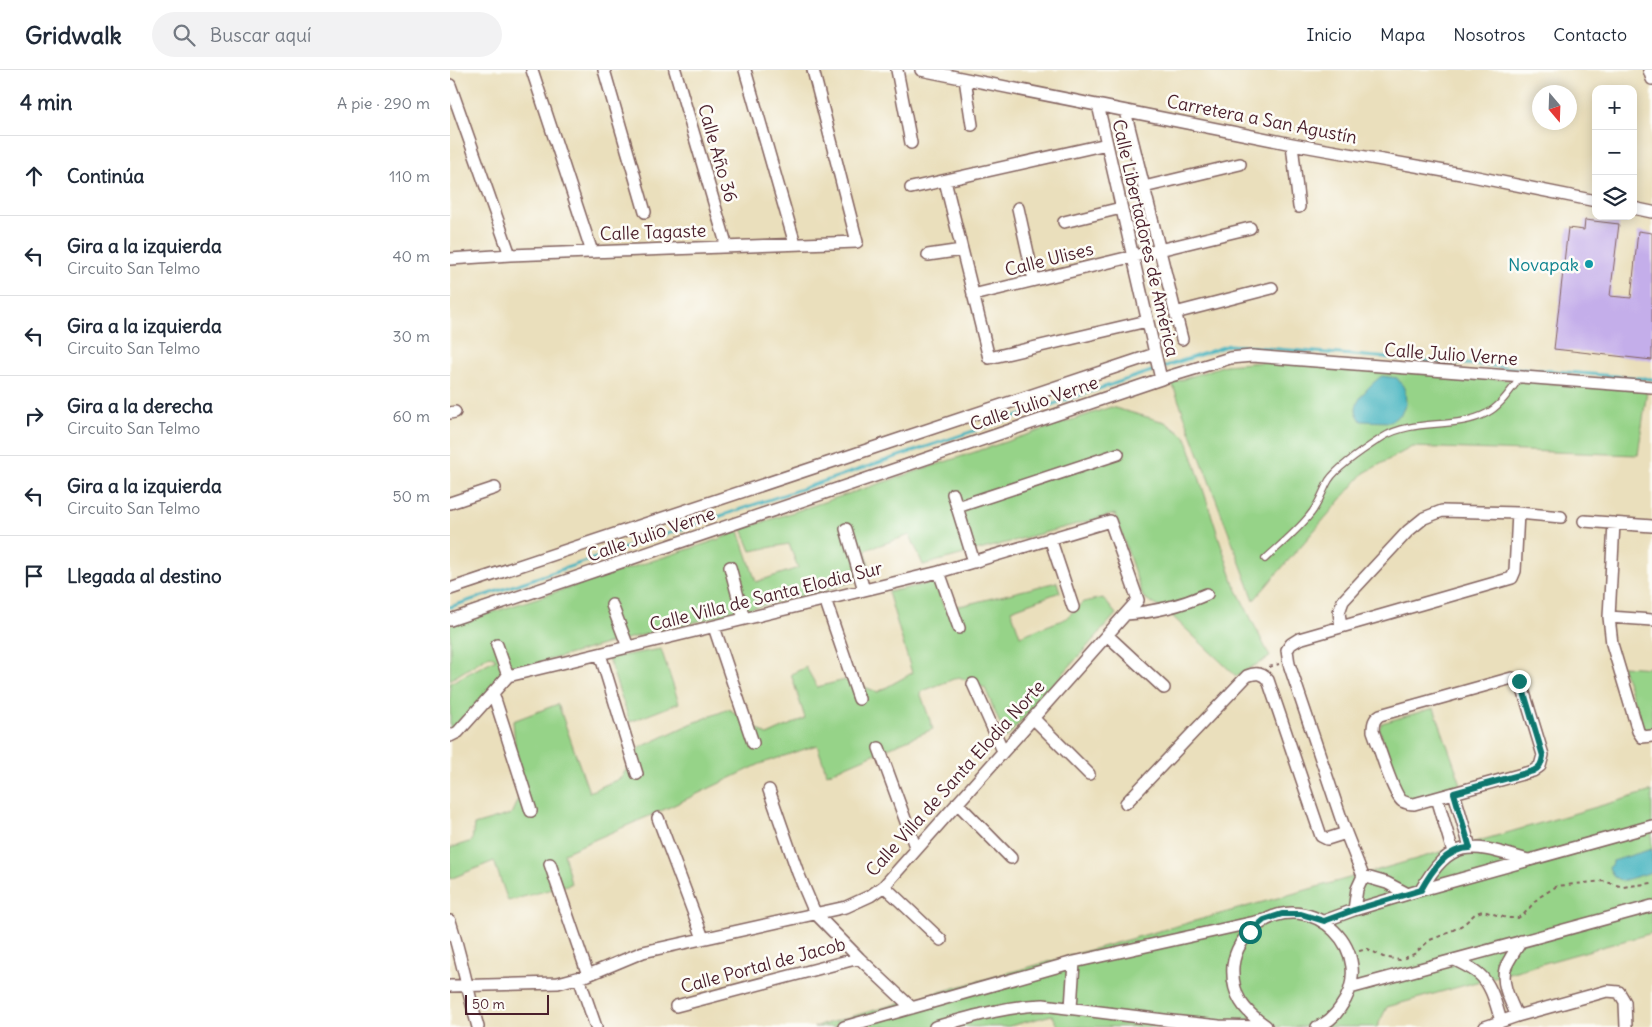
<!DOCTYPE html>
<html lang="es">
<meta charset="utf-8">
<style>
body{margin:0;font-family:Delius,sans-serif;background:#f2f2f3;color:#1f2937}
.controls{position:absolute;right:15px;top:15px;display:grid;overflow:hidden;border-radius:10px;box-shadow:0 2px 12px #0003}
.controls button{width:45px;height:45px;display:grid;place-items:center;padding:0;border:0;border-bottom:1px solid #e0e1e3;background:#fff;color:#1f2937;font:25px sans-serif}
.compass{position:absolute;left:1082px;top:15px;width:45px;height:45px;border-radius:50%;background:#fff;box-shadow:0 2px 12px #0003;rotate:161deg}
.scale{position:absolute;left:15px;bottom:12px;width:84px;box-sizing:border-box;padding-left:5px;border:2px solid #4a1f2b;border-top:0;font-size:14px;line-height:18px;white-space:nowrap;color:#4a1f2b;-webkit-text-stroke:4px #fdfcf7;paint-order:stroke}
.stop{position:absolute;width:15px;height:15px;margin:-11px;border:4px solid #0f766e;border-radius:50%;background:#fff}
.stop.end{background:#0f766e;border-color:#fff;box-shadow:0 1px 5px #0008}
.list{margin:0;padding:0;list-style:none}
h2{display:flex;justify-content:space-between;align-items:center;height:65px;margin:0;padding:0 20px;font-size:21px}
h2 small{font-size:16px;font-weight:400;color:#747a83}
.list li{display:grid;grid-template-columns:32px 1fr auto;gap:15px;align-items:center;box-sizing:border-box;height:80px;padding:0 20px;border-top:1px solid #e0e1e3}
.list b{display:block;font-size:19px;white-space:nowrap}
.list p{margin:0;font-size:16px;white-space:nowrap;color:#747a83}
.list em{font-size:16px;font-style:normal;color:#747a83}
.icon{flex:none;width:28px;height:28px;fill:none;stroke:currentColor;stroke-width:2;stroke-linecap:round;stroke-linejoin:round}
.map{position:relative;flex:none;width:1202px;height:957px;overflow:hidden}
header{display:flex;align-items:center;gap:30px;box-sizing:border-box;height:70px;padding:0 25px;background:#fff;border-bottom:1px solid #e0e1e3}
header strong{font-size:24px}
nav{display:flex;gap:28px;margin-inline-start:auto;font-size:18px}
.search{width:350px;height:45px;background:#f2f2f3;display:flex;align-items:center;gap:12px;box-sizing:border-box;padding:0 18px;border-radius:28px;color:#747a83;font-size:19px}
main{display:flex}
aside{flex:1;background:#fff}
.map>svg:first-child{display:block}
.green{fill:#96d388;stroke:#70795a}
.water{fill:#45b4c0;stroke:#486a76}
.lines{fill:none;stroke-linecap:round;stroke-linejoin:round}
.stream{stroke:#45b4c0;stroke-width:3}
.building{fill:#c4aeea}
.lane-casing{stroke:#82625e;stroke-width:8}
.street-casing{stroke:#82625e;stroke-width:14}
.path{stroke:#82625e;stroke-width:2;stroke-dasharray:4 4;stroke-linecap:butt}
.lane{stroke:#fff;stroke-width:5.5}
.street{stroke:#fff;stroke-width:11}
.route{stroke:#0f766e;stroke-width:6}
.culture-dot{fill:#0f9aa8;stroke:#fdfcf7;stroke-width:2}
.labels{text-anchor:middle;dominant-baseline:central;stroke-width:5;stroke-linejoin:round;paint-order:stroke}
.street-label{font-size:18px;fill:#4a1f2b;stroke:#fdfcf7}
.culture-label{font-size:18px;fill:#0d838f;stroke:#fdfcf7;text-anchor:end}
</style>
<header>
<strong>Gridwalk</strong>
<div class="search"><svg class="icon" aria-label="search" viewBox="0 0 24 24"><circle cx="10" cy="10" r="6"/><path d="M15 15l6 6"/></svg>Buscar aquí</div>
<nav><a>Inicio</a><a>Mapa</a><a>Nosotros</a><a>Contacto</a></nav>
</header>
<main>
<aside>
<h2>4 min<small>A pie · 290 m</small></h2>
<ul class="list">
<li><svg class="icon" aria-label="ahead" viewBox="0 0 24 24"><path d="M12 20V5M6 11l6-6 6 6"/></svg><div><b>Continúa</b></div><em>110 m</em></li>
<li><svg class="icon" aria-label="left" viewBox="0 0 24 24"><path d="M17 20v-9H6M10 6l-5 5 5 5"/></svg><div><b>Gira a la izquierda</b><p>Circuito San Telmo</p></div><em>40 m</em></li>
<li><svg class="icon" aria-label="left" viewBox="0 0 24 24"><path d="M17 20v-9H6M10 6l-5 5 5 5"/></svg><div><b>Gira a la izquierda</b><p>Circuito San Telmo</p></div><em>30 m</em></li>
<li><svg class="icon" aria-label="right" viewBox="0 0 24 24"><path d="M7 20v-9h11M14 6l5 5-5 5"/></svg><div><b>Gira a la derecha</b><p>Circuito San Telmo</p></div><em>60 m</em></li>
<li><svg class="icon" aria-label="left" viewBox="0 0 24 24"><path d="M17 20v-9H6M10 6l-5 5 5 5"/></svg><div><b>Gira a la izquierda</b><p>Circuito San Telmo</p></div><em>50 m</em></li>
<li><svg class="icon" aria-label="arrive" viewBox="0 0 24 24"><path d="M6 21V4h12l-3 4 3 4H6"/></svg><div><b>Llegada al destino</b></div></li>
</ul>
</aside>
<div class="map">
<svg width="1202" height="957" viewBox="0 0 1202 957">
<rect width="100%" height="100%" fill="#fdfcf7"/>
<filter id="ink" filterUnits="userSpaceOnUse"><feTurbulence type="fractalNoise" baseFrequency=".02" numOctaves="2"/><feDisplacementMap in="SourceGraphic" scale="10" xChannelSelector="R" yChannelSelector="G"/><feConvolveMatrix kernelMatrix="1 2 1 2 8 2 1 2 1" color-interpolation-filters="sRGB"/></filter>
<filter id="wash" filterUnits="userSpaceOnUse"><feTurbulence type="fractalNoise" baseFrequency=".0096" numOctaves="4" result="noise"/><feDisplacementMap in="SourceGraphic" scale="20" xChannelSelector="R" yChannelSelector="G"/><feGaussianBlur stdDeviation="1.12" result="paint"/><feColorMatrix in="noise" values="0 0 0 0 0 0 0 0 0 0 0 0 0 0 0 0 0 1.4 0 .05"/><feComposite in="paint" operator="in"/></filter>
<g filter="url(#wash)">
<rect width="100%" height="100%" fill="#eadfbc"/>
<path class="green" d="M813 292 1197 320 1188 385 962 377 914 403 804 530 722 313 775 295Z
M661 337 715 352 736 367 784 514 820 587 786 606 721 545 693 527 665 444 473 495 460 465 415 480 422 506 376 520 160 573 60 601 0 660V613L46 589 40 585 0 610V556L264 471 289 461 306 512 348 498 339 474 301 481 292 459Z
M485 512 494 538 514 535 607 512 610 522 561 540 570 566 615 549 633 532 653 528 666 544 556 668 535 618 509 607 470 622 483 659 377 704 367 675 310 694 222 736 114 783 121 814 58 831 44 791 0 809V778L22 771 24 755 61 744 69 727 63 651 108 634 139 722 171 708 189 678 238 655 279 639 317 665 355 648 341 604 356 597 367 617 395 610 428 622 462 603 438 522Z
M211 579 229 633 180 652 158 588Z
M1172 596 1202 598V659L1194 661Z
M984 638 1011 714 964 730 952 725 929 659 932 653Z
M1202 721V863L937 937 927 957H609L602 945 556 957H364L928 800Z"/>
<path class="water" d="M932 306 947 308 955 319 956 334 951 344 940 352 911 351C909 347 906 344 906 340 905 329 924 311 932 306Z
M1202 779V802L1172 811 1164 807 1159 798 1163 791Z"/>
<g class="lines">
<path class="stream" d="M0 537 779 275 1202 309"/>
</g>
<g id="blocks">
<path class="building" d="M1135 150 1169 154 1160 226 1181 228 1188 161 1202 163V290L1104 279 1118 158 1134 160Z"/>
</g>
</g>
<g filter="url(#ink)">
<use href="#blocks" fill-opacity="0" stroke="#82625e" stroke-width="1"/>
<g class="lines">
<g class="lane-casing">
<path id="lane" d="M815 489C830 475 846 462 859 446 869 435 872 422 879 410 888 396 919 376 933 367 964 348 1005 360 1037 343 1051 336 1061 319 1071 307"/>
</g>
<g class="street-casing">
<path id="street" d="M82 0 142 182
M154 0 195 142
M225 0 277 177
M295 0 345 174
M447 0 461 73
M471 0 842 74 1017 105 1146 131
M1199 0 1202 9
M515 9 522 55
M0 15 60 185
M648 35 711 309
M675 41 732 269
M842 74 849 137
M495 111 539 288 697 251
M694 117 790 94
M461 118 657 74
M568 138 584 210
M1183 138 1202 142
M614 152 671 138
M478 185 512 180
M0 189 60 185 407 172 363 0
M523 225 800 158
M725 243 822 218
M0 343 5 342
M503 424 524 492
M0 433 45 418
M507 437 668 384
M1134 451 1202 456
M1164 453 1159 547 1162 574 1188 661 1192 667 1202 666
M396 459 414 520
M600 468 623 537
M280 497 294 549
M489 502 509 558
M0 519 705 284
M375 529 409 629
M162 535 178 577
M676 544C706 542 730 536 757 524
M1159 547 1202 550
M0 550 711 309 780 288 802 286 1202 317
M264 557 303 673
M891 557 889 542 893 531 958 461 974 448 992 441 1068 443 1111 447
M657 565 714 618
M47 575 58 606
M150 584 187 704
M1062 608 1069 611 1072 616 1093 685 1090 696 1083 701 964 734C960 734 956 733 952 731 943 724 928 674 923 661 923 653 924 649 930 645Z
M523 614 553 681
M43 623 81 741
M583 648 639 704
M0 666 8 662 58 606 489 502 660 451 688 530 434 816 420 826 396 837 193 882 138 905 108 913 0 916
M429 678 466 779
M319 720 348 803 365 843 409 888 462 938
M1004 723 1020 777
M987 728 1003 782
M507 733 561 788
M676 733 797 606C806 602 812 603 818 610L871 766 877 769 896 763
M208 748 253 868
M100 794 138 905
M913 806 937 813 958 824
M434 816 491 870
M971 820C1002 764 1024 775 1078 790
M904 840 907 819 913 806 896 763 839 594 837 580 841 574 849 569 1062 508 1065 501 1068 443
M0 851C11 886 18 922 28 957
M874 851 904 840 971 820 1202 756
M1005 890C1013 894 1022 898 1029 904 1042 915 1046 935 1051 951
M129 908 146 957
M900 918 1202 836
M226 936 409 888
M621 938 624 892
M1067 946C1061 932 1051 915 1055 899 1058 890 1066 880 1071 871
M816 956C794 941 781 925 783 896 785 879 795 865 808 855 861 815 931 883 890 938 885 946 876 954 867 957
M394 957 624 892 814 850
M485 957C521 947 556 936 593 935L722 951 769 956 816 957
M1035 957 1067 946 1157 921 1169 922 1175 932 1176 957"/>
</g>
<path class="path" d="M819 597 829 594
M909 881 918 879 933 887 950 890 964 884 980 870 998 863 1014 854 1026 843 1033 841 1057 848H1068L1074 844 1088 828 1107 816 1153 811 1173 817 1202 813"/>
<use href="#lane" class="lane"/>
<use href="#street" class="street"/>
</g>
</g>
<g class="lines" filter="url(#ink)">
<path class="route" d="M800 862 814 850 832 844H851L874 851 904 840 971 820C981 802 996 778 1020 778L1004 723 1083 701C1090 698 1092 693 1093 686L1072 616 1069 611"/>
</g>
<circle class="culture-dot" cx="1139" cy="194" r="5"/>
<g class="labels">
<g class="street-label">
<text transform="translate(812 49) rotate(11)">Carretera a San Agustín</text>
<text transform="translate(268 83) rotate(74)">Calle Año 36</text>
<text transform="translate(203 162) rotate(-2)">Calle Tagaste</text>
<text transform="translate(696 168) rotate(77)">Calle Libertadores de América</text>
<text transform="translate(599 189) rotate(-14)">Calle Ulises</text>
<text transform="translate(1001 284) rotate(4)">Calle Julio Verne</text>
<text transform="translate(584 333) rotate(-19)">Calle Julio Verne</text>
<text transform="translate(201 464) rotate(-19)">Calle Julio Verne</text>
<text transform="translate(316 526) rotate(-14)">Calle Villa de Santa Elodia Sur</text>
<text transform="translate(505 708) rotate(-48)">Calle Villa de Santa Elodia Norte</text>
<text transform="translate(313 895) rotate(-15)">Calle Portal de Jacob</text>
</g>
<g class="culture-label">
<text x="1129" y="194">Novapak</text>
</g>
</g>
</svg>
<div class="controls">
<button>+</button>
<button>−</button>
<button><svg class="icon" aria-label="layers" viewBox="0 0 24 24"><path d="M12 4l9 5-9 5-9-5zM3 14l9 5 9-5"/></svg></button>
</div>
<svg class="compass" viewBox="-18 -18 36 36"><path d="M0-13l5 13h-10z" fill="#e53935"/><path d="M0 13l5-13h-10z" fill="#747a83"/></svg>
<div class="scale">50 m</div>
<div class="stop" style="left:800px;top:862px"></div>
<div class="stop end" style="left:1069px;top:611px"></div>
</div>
</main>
